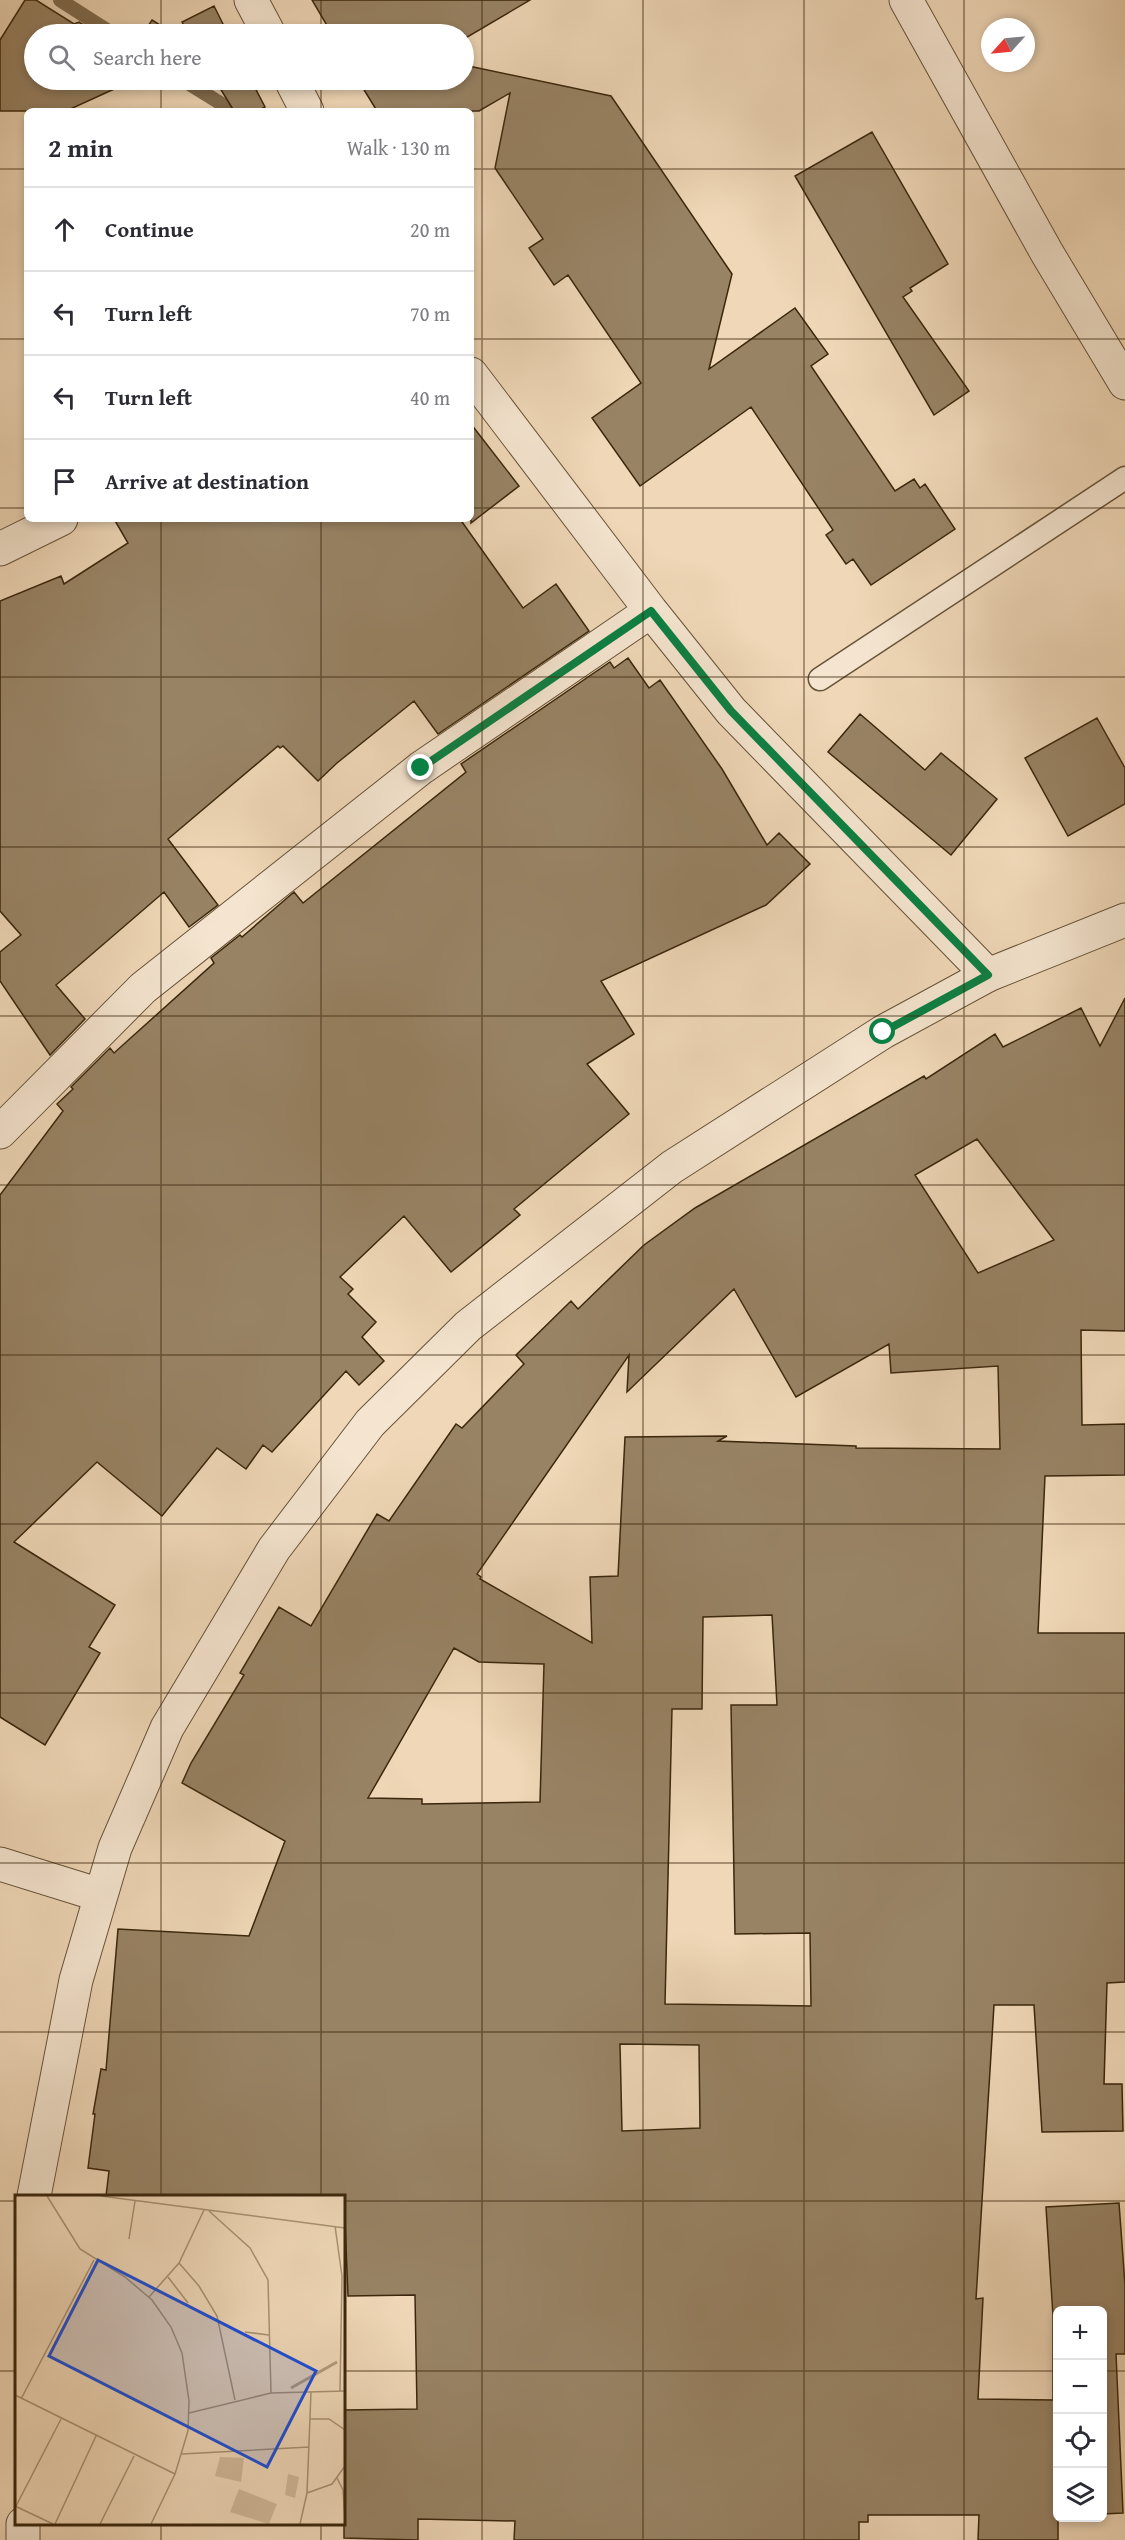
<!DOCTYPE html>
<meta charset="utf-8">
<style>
body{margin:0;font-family:"Gentium Book Plus",serif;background:#f7f7f7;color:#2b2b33}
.controls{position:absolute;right:18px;bottom:18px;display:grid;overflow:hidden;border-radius:9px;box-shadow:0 3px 9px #0003}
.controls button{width:54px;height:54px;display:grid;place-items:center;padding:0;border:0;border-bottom:2px solid #e1e1e2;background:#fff;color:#2b2b33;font:30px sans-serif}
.compass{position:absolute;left:981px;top:18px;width:54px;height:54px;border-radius:50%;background:#fff;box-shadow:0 3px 9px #0003;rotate:243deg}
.stop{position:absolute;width:18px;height:18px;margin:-14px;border:4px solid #0b8043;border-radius:50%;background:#fff}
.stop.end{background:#0b8043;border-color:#fff;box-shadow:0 2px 6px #0008}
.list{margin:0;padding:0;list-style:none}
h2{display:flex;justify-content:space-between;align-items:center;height:78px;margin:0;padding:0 24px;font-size:26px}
h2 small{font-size:20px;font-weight:400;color:#7c7c81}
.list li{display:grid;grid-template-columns:39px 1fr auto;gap:18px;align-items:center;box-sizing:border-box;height:84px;padding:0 24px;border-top:2px solid #e1e1e2}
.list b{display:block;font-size:22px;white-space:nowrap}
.list em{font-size:20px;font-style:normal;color:#7c7c81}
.icon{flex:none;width:33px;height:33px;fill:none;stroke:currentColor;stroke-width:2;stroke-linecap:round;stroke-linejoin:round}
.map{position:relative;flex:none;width:1125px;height:2540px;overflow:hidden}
.search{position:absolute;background:#fff;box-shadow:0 3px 9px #0003;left:24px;top:24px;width:450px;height:66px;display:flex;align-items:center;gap:15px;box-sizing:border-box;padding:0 21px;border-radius:33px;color:#7c7c81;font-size:22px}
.panel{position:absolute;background:#fff;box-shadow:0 3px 9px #0003;left:24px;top:108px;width:450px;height:414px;border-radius:9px}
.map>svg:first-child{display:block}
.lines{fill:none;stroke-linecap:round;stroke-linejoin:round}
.stream{stroke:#816d50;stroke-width:14}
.building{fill:#988365;stroke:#3a270d;stroke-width:1.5;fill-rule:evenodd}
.service-casing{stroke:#675338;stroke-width:25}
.minor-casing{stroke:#675338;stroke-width:35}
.tertiary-casing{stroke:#675338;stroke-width:35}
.service{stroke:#f5e5d0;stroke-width:22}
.minor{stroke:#f5e5d0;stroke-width:33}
.tertiary{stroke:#f5e5d0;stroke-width:33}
.route{stroke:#0b8043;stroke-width:8}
.grid{fill:none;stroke:#3a270d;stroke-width:1.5;stroke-opacity:0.55}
.inset-river{fill:none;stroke:#b19b7d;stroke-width:3}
.inset-road{fill:none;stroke:#a79173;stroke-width:1.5}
.view{fill:#1d4ed8;fill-opacity:0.15;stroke:#1d4ed8;stroke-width:3}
.inset-edge{fill:none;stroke:#3a270d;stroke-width:3}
</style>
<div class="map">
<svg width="1125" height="2540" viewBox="0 0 1125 2540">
<rect width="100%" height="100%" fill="#efd7b7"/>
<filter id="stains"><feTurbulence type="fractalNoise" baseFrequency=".00333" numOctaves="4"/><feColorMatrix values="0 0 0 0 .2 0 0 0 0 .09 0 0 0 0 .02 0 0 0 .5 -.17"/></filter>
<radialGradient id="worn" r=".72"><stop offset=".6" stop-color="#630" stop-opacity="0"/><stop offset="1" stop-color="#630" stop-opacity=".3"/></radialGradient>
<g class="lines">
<path class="stream" d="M60 0 113 34
M183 80 233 111"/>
</g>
<path class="building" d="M25 0H36L74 24 79 22 98 34H34V80H134L66 111H0V40Z
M312 0H530L464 39V34H332Z
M214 6 228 34H189L182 22Z
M152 20 174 34H143Z
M464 65 611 96 732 274 709 369 795 308 828 354 811 366 895 491 914 479 920 488 925 484 955 529 871 585 853 559 846 564 826 535 833 530 751 407 640 486 592 418 641 383 568 275 554 285 529 248 543 239 495 168 510 93 479 111H377L358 80H464Z
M215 80H251L265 107 258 111H234Z
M872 132 948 264 910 288 912 291 903 297 969 391 934 415 795 176Z
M471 424 519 486 471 523Z
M114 519H460L523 608 556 584 589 631 438 734 414 701 337 763 318 781 283 746 280 748 278 746 168 839 218 905 189 927 164 892 56 985 85 1019 50 1055 0 981V952L21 935 0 911V601L61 576 64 584 128 543Z
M628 658 649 688 660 680 722 769 767 845 779 833 810 864 766 905 601 981 634 1034 587 1064 629 1114 514 1209 520 1215 451 1272 404 1216 340 1277 353 1289 348 1294 376 1322 362 1337 384 1361 359 1385 346 1371 272 1452 263 1445 246 1469 217 1448 162 1516 97 1462 14 1542 115 1605 89 1647 100 1653 45 1745 0 1717V1195L63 1111 57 1104 73 1089 71 1087 110 1048 114 1053 214 963 211 958 240 935 242 937 294 892 303 903 466 772 461 764 610 662 614 668Z
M860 714 925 770 941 753 997 799 951 855 828 752Z
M1097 718 1125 768V804L1068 836 1025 758Z
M1125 998V1331L1081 1330 1082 1425 1125 1424V1475L1045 1476 1038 1633H1125V1982L1107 1983 1104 2084H1122L1123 2131 1042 2132 1034 2005H994L976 2299 983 2298 978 2399 1053 2400V2316L1046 2207 1119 2203 1125 2285V2354H1116L1123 2513 1102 2514V2310H1058V2540H978L979 2515H868V2522H859V2540H514L515 2521 418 2519V2540L344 2538V2410L417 2409 415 2295 348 2296 344 2196H106L109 2171 88 2168 95 2114H93L101 2069 106 2070 118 1929 249 1936 285 1841 182 1783 191 1763 244 1675 240 1673 279 1607 311 1626 377 1514 389 1521 456 1424 462 1428 524 1364 516 1355 571 1301 578 1309 644 1245 695 1208 924 1076 926 1079 995 1034 1003 1047 1081 1008 1100 1046ZM977 1139 1054 1240 978 1273 915 1175ZM734 1289 796 1397 889 1344 891 1373 998 1366 1000 1449 856 1448V1446L718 1441 727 1436 625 1437 618 1576 590 1577 592 1643 480 1579 481 1577 477 1574 629 1355 627 1392ZM772 1615 777 1705H731L735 1934 810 1933 811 2006 665 2004 672 1709H702L703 1617ZM454 1648 479 1662 544 1664 540 1802 422 1804V1799L368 1798ZM620 2044 699 2045 700 2128 622 2131Z"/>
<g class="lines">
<g class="service-casing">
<path id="service" d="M820 679 1125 478"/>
</g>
<g class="minor-casing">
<path id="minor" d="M251 0 269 34
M906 0 1047 253 1125 383
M291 80 307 111
M471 374 651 611 731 711 988 975
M0 549 61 519
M0 1132 143 988 421 768 651 611
M0 1864 100 1895"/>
</g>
<g class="tertiary-casing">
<path id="tertiary" d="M34 2196 76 1980 115 1848 167 1728 274 1549 370 1423 468 1326 672 1167 883 1032 988 975 1125 920
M23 2540V2524"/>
</g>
<use href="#service" class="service"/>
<use href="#minor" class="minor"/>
<use href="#tertiary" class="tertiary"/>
</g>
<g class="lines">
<path class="route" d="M421 768 651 611 731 711 988 975 883 1032"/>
</g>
<path class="grid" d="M161 0V34M321 0V34M482 0V2540M643 0V2540M804 0V2540M964 0V2540M161 80V111M321 80V111M0 169H27M471 169H1125M0 339H27M471 339H1125M0 508H27M471 508H1125M161 519V2196M321 519V2196M0 677H1125M0 847H1125M0 1016H1125M0 1185H1125M0 1355H1125M0 1524H1125M0 1693H1125M0 1863H1125M0 2032H1125M0 2201H16M344 2201H1125M0 2371H16M344 2371H1058M1102 2371H1125M161 2524V2540M321 2524V2540"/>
<g transform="translate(15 2195)">
<rect width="330" height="330" fill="#efd7b7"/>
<path d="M205 262 229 263 226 287 200 281ZM273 279 284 282 280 303 270 300ZM224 294 262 309 254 329 215 317Z" fill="#d0b99a"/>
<path class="inset-river" d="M276 193 322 167"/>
<path class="inset-road" d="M32 1 65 54 110 82 137 105 156 132 167 158 174 206 173 236 160 279 136 329M86 1 330 33M194 16 235 53 253 85 256 198M320 31 327 81 325 196M114 44 120 6M164 68 184 91 202 121 220 205M153 82 173 108M134 102 164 68 189 15M230 137 254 140M0 200 160 279M6 204 79 65M174 218 256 198 330 196M295 224H314L330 235M167 259 294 252M322 283 328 295 330 324M292 298 317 289 330 271M0 311 38 329M0 313 46 224M40 329 81 241M85 329 119 261M285 329 292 298 296 197"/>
<path class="view" d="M83 65 301 176 252 272 34 161Z"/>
<rect width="330" height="330" class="inset-edge"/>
</g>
<rect width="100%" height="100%" filter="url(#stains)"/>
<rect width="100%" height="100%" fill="url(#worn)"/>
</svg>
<div class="controls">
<button>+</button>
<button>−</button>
<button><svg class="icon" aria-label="locate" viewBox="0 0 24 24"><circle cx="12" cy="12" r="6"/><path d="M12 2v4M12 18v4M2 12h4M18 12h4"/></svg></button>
<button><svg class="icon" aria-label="layers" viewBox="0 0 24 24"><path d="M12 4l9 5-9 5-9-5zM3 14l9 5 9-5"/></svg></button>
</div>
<svg class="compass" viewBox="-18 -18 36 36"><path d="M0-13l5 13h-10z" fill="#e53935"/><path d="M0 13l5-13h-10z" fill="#7c7c81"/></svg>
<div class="stop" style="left:883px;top:1032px"></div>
<div class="stop end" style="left:421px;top:768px"></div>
<div class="search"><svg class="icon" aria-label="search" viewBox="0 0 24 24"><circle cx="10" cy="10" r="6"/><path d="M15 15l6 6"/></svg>Search here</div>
<section class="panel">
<h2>2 min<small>Walk · 130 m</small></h2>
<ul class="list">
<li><svg class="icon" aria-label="ahead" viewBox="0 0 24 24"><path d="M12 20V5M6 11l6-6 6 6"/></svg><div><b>Continue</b></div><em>20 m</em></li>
<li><svg class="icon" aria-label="left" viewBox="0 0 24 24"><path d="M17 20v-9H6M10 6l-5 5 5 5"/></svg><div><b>Turn left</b></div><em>70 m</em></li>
<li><svg class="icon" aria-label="left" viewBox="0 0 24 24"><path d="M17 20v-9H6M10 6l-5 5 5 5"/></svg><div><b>Turn left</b></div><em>40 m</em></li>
<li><svg class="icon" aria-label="arrive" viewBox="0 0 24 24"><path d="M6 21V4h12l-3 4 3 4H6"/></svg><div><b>Arrive at destination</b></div></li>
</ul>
</section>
</div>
